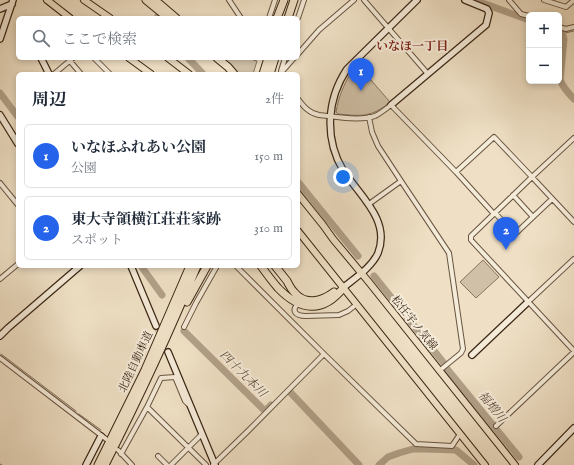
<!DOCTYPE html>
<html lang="ja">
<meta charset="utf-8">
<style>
body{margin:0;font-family:"IM FELL English","Noto Serif JP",serif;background:#f2f2f3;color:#1f2937}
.controls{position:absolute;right:12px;top:12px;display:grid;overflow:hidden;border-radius:6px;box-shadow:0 2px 6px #0003}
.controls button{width:36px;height:36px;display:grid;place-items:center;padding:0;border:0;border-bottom:1px solid #e0e1e3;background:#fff;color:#1f2937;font:20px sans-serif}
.you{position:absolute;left:343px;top:177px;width:14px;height:14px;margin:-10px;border:3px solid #fff;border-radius:50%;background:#1a73e8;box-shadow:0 0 0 6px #1a73e833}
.badge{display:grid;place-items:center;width:26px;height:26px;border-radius:50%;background:#2563eb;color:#fff;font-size:13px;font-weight:700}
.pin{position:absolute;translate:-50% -33px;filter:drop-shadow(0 1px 2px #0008)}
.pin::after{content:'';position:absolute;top:21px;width:14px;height:12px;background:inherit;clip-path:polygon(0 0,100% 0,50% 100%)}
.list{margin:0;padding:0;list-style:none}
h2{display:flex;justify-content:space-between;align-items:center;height:52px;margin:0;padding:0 16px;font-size:17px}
h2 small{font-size:13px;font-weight:400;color:#747a83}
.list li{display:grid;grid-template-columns:26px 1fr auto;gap:12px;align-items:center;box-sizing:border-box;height:64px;margin:0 8px 8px;padding:0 8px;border:1px solid #e0e1e3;border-radius:6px}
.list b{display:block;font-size:15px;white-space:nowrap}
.list p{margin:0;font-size:13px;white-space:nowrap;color:#747a83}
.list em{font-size:13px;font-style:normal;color:#747a83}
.icon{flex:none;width:22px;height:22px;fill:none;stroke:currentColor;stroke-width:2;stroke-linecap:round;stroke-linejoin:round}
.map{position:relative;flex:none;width:574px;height:465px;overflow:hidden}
.search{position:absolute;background:#fff;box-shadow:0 2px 6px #0003;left:16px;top:16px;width:284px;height:44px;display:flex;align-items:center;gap:10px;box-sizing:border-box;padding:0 14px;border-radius:6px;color:#747a83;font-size:15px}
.panel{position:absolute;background:#fff;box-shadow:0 2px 6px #0003;left:16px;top:72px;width:284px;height:196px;border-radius:6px}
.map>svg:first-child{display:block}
.green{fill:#d0c0a7;stroke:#86735e}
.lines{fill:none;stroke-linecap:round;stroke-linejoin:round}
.stream{stroke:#82705b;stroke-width:1}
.river{stroke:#b2a189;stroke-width:7}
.secondary-tunnel{stroke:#cbbba2;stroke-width:5.5;stroke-dasharray:5.5 3;stroke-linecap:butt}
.street-casing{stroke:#685441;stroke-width:6}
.secondary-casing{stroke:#3b2615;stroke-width:8}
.primary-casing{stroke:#3b2615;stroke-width:8}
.highway-casing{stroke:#3b2615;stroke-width:9}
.street{stroke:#f5ebd9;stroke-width:4}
.secondary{stroke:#f5ebd9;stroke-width:5.5}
.primary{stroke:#efe0c5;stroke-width:6}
.highway{stroke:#efe0c5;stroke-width:7}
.labels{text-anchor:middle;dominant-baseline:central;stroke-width:4;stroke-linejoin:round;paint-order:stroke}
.street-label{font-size:11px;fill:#3b2615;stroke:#f5ebd9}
.neighbourhood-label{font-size:12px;font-weight:bold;fill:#7a1f14;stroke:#f5ebd9}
.water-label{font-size:12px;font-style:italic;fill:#5f4b38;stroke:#f5ebd9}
</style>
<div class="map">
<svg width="574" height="465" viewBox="0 0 574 465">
<rect width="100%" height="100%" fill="#efe0c5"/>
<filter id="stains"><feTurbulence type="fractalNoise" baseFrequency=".005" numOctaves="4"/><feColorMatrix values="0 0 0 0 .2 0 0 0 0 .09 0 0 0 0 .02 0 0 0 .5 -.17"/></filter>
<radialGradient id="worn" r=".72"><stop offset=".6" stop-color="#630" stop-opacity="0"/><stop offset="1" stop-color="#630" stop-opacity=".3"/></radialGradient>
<path class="green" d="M222 58H253V60L257 61 253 74H237Z
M357 64 390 102C371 118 361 116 338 114L336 112C339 94 346 79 357 64Z
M483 260 499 277 476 298 460 282Z"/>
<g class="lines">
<path class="stream" d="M562 33H563
M565 33 574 31
M1 354 76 411
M79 414 101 430
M0 464 2 465"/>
<path class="river" d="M474 0 529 20
M158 16 159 18
M559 31 562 33 564 39 560 80C563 87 568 93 574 99
M188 58 203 74
M0 93 18 117
M298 182 358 256
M141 266 162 295
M374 276 443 362
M184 331 265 411 271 405
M448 370 519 457
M290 392 359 465
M379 465 388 457 399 453 413 449H425L456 450 474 465"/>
<path class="secondary-tunnel" d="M156 326 168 352"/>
<g class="street-casing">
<path id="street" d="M229 0 241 18
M364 0 428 74
M509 0 521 14 529 16
M544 0 566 7 574 0
M269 18 275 0
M298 18 304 0
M559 27 566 29 574 27
M298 54 319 30 354 0
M94 58 110 74
M70 61 81 74
M281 71 285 58
M54 74 73 58
M280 74 294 58
M298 99C304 107 309 113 319 115 335 117 361 121 375 116 381 113 386 109 391 105L456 172 494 214
M574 138 532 177 574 222
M456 172 494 137 532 177 471 236V240L574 351
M401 181 449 253 463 349 461 353 439 371
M0 183 18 205
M513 195 533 217
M369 204 401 181 378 146 372 132 369 117
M495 213 515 234 552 199
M236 266 324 354 416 444 452 446 460 434
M0 279 18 264
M528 302 574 259
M299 303C290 311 296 316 306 316L339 315 348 311 357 304
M184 327 196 303 217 266
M0 358 106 439
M147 407 206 465
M496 426 574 352
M118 450 132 465
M121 454 147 407 161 378 175 377 185 401 188 404
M158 456 167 465
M171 465 202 434
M213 465 249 430 324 354"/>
</g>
<g class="secondary-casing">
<path id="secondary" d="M0 9 12 4
M0 39 13 0
M41 58 49 74
M391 105 486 25 489 13 487 9 465 0
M0 115 18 144
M131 266 156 326
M344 287C355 278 372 267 378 253 391 220 359 195 343 170 324 138 327 99 347 69L417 0
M0 336 8 328 80 266
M168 352 215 465
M472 355 528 302
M86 465 101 436
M538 465 574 428"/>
</g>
<g class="primary-casing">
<path id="primary" d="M47 0 70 18
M84 0 110 18
M129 58 151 74
M168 58 189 74
M298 194 323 225 333 239 368 281 515 465
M298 231 485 465"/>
</g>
<g class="highway-casing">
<path id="highway" d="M146 0 168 18
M155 0 176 18
M277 18 284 0
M288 18 294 0
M217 58 228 67 234 74
M263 74 268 58
M270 74 275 58
M261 266C266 273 272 281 278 288 300 311 323 314 344 287
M275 266C279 271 283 276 287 281 289 285 291 289 294 292 305 306 322 301 334 292
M187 302 207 266
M98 465 145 370 190 266
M105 465C138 400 169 334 197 266"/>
</g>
<use href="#street" class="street"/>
<use href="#secondary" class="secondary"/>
<use href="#primary" class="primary"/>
<use href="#highway" class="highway"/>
</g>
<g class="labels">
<g class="street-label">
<text transform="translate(414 323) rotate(51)">松任宇ノ気線</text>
<text transform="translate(136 362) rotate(-65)">北陸自動車道</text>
</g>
<g class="neighbourhood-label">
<text x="412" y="46">いなほ一丁目</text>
</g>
<g class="water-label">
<text transform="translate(243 374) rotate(45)">四十九本川</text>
<text transform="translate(492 407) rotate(51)">福増川</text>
</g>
</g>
<rect width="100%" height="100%" filter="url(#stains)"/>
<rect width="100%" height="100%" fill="url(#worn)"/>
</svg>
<div class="controls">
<button>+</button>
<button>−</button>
</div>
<div class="you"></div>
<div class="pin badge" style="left:361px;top:91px">1</div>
<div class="pin badge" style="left:506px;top:250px">2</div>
<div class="search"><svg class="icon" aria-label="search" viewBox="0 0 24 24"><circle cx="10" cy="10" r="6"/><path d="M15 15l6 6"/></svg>ここで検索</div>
<section class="panel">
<h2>周辺<small>2件</small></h2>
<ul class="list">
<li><span class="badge">1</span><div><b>いなほふれあい公園</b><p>公園</p></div><em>150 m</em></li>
<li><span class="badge">2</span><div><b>東大寺領横江荘荘家跡</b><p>スポット</p></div><em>310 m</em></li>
</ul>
</section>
</div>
